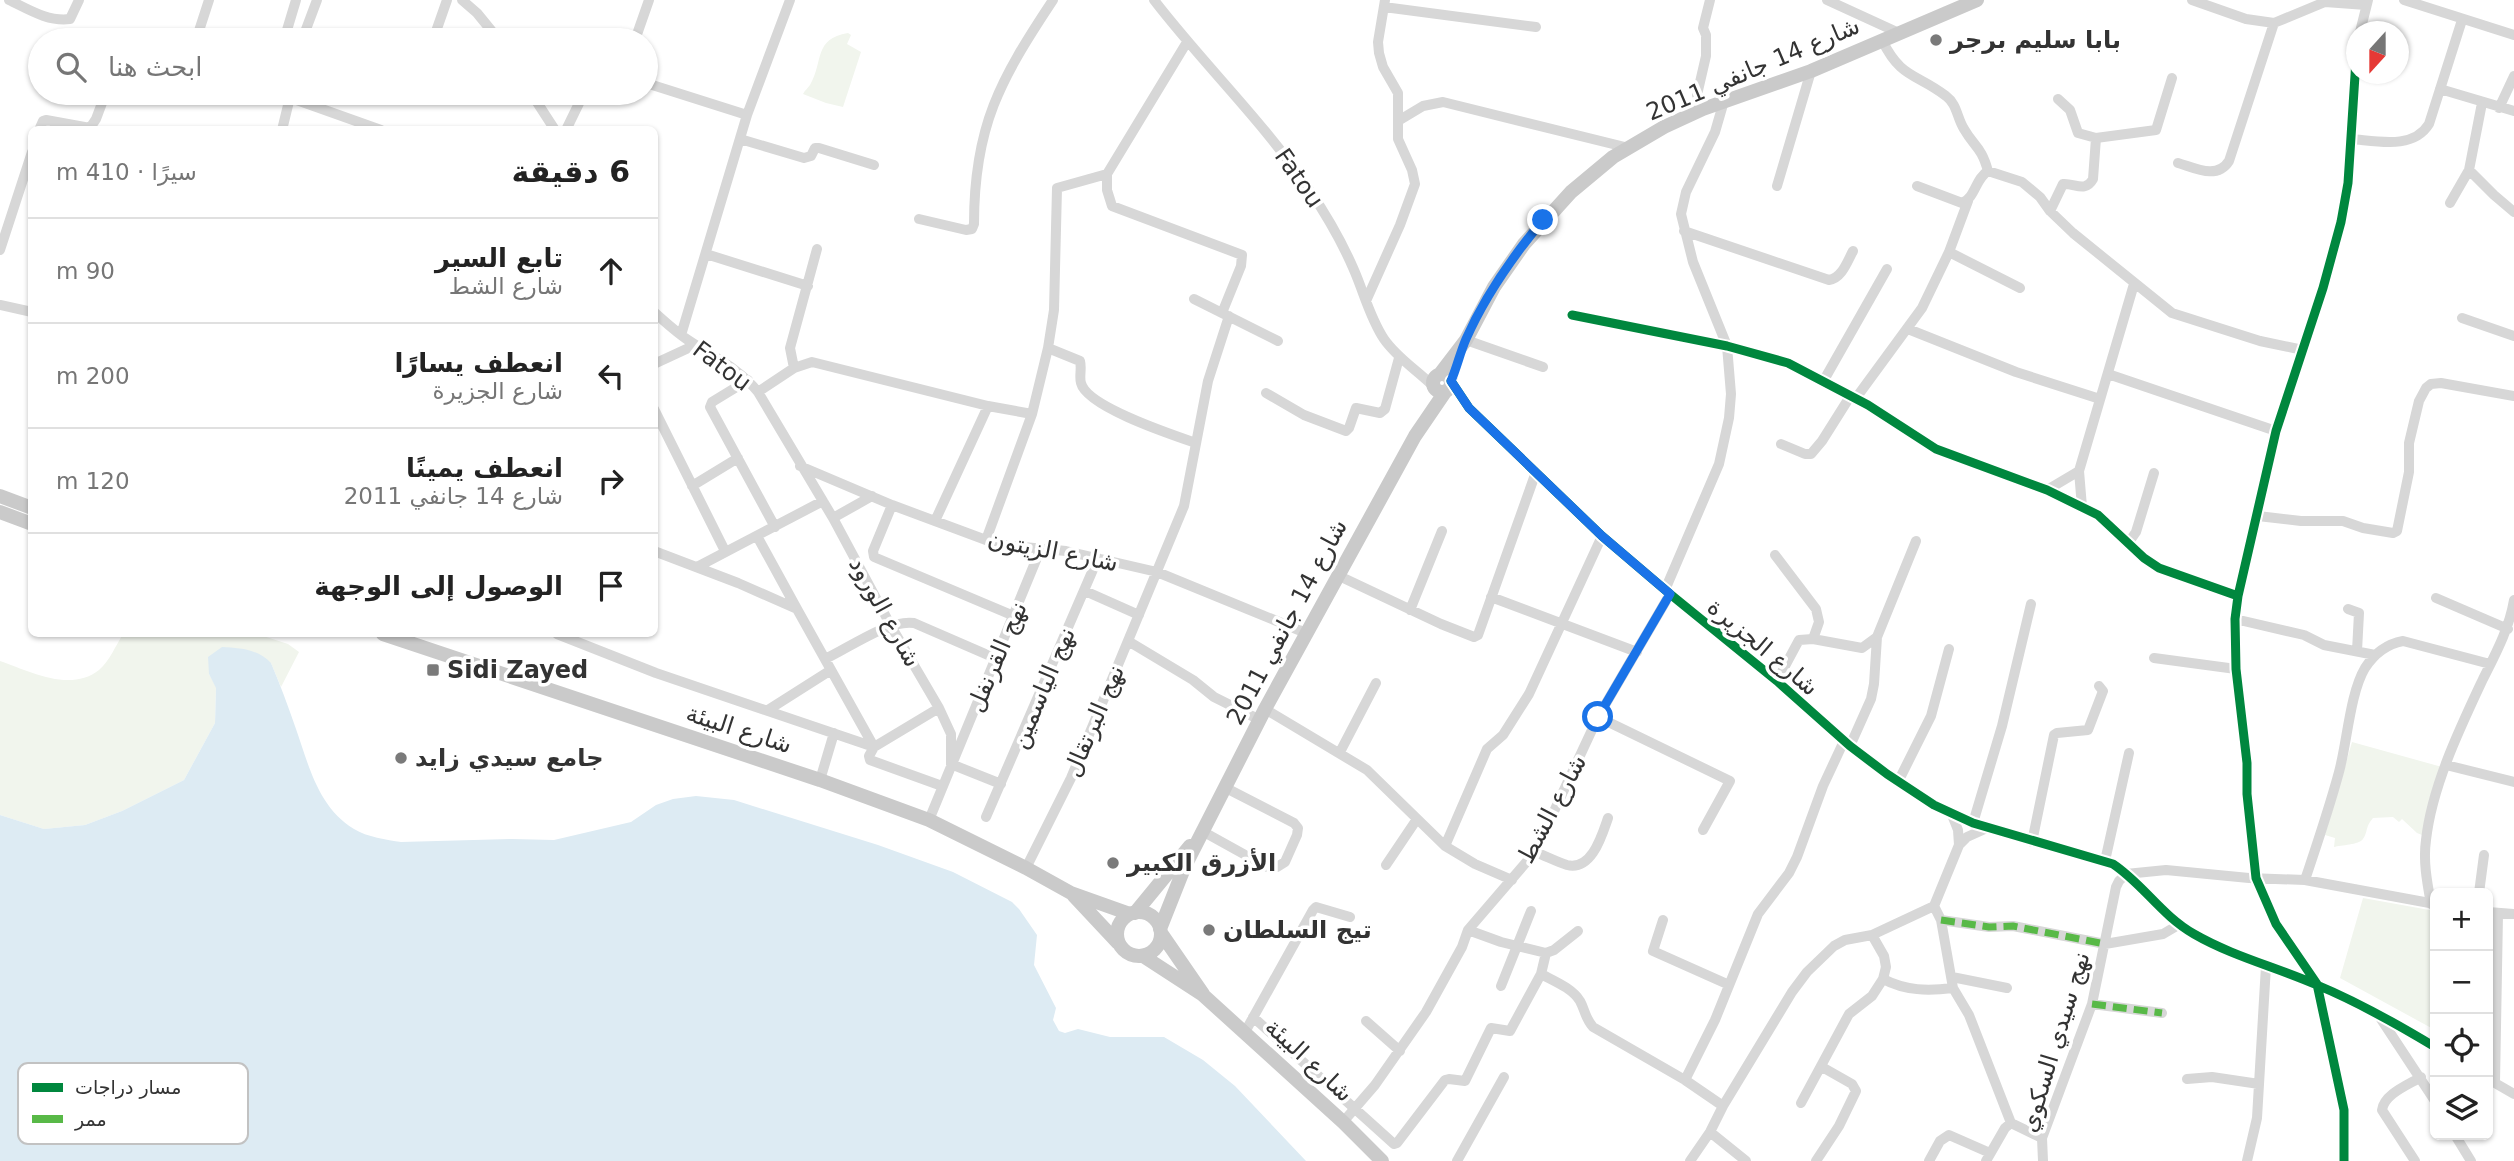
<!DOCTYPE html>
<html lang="ar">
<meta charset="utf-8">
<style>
body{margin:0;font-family:"DejaVu Sans",Vazirmatn,sans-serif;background:#f6f6f6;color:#222;direction:rtl}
.controls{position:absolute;right:21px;bottom:21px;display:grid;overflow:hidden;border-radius:10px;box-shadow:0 2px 5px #0004}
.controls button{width:63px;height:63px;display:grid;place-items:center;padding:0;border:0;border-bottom:2px solid #e0e0e0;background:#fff;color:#222;font:35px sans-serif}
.compass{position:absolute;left:2346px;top:21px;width:63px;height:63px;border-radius:50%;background:#fff;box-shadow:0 2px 5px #0004;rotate:201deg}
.stop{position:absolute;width:21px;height:21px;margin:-16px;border:5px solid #1a73e8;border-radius:50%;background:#fff}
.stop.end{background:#1a73e8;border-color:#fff;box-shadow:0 2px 7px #0008}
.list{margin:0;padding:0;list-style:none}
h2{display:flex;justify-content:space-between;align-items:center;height:91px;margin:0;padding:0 28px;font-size:30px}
h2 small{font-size:23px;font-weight:400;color:#767676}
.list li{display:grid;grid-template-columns:46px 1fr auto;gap:21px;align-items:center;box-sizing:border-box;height:105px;padding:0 28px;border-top:2px solid #e0e0e0}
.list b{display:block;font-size:26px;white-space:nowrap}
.list p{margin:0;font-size:23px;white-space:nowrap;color:#767676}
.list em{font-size:23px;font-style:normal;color:#767676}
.icon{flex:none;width:38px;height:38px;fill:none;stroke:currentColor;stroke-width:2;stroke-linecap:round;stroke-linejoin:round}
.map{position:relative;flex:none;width:2514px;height:1161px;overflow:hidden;direction:ltr}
.search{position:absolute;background:#fff;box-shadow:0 2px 5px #0004;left:28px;top:28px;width:630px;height:77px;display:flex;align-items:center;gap:18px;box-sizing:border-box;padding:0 24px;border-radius:38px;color:#767676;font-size:26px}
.panel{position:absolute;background:#fff;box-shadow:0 2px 5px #0004;left:28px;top:126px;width:630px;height:511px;border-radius:10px;direction:rtl}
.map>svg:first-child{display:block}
.green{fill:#f1f5ed}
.water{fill:#ddebf3}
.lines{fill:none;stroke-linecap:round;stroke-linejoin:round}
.minor{stroke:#d7d7d7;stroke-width:10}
.major{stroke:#cacaca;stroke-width:14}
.quiet{stroke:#58b947;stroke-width:7;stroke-dasharray:14 7;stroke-linecap:butt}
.cycleway-casing{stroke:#fff;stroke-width:13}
.cycleway{stroke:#00873e;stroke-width:9}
.route{stroke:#1a73e8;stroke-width:9}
.poi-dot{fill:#7a7a7a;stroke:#fff;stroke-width:2.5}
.labels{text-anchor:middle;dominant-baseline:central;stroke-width:7;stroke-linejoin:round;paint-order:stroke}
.poi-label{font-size:24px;font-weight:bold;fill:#333;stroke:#fff;text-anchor:start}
.street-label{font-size:24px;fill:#333;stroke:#fff}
.key{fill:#fff;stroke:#c2c2c2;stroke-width:2}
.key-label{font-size:19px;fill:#333}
</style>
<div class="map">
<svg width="2514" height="1161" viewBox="0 0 2514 1161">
<rect width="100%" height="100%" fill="#fff"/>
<path class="green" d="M848 33 851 35 847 44 861 52 843 107 826 103 803 94C805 90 808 88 810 85 824 61 813 39 848 33Z
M123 634H257L288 644 299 652 281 687 271 663 209 674 216 687 215 723 184 780 122 811 85 825 44 829 0 815V661C29 671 70 693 99 670 109 662 116 645 123 634Z
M2352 742 2442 767 2422 835 2417 833 2402 819 2399 822 2393 817 2373 818C2365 827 2368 832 2363 839 2359 845 2341 845 2334 847L2335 838 2325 835Z
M2363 898 2435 911V1030L2340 978Z
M2488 920 2493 921 2491 1057 2488 1058Z"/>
<path class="water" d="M222 647C240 648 258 649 271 663 280 684 288 706 296 729 309 766 318 807 354 829 367 837 387 840 401 842L512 839 554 840 631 822 656 805 673 799 696 796 734 800 878 845 953 872 1012 902 1019 909 1037 935 1034 965 1056 1008 1053 1020 1059 1031 1065 1033 1078 1029 1110 1037H1164L1203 1060 1235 1086 1306 1161H0V815L44 829 85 825 122 811 184 780 215 723 216 688 209 674 208 657Z"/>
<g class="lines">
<path class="minor" d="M9 0C28 9 48 22 70 19L79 0
M462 0 477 13 499 40
M1154 0C1204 65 1264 122 1310 191 1327 216 1342 242 1354 270 1364 293 1370 318 1384 339 1397 358 1417 370 1433 386
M1827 0 1899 33
M2192 0 2246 19 2274 23 2325 2 2366 5
M2404 0 2514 35
M1384 7 1536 27
M2360 32 2368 0
M196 40 209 0
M284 40 296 0
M302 40 317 0
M433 40 447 0
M635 40 649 0
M1882 40C1901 79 1916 73 1946 96 1957 104 1957 118 1964 129 1975 148 1981 146 1988 171
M646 83 747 115
M2440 89 2514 111
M267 93 291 98 381 130
M531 93 555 130
M2058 99 2070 110 2078 133 2096 138
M2499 108 2514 76
M1703 109 1697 95 1706 56V35L1703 28 1710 0
M1398 121 1423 106 1443 102 1629 148
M39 130 43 121 46 120 90 128 96 119 102 103
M282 130 291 93
M566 130 584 93
M740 139 804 158 811 156 815 148H819L874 165
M2351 139C2377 141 2413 150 2429 124L2462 20
M2178 163C2195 168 2217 180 2229 161L2274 23
M2469 170 2494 195 2514 212
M1107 174 1187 42
M1777 186 1811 71
M1917 186 1962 203C1976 197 1975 179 1988 171L2022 182 2040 197 2050 211 2073 233 2172 313 2260 341 2303 350
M2450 203 2469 170 2482 103
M2050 211 2063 184C2075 183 2085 193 2093 179L2096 138 2156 130 2172 78
M919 219 966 230 972 229 974 224C974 126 1000 80 1053 0
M1684 231 1829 280C1842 278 1847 262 1853 251
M0 250 32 152
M1949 252 1968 201
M706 254 808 286
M1194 299 1278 341
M1366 301 1400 225 1415 184 1412 170 1398 139V93L1383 67 1379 53 1378 42 1385 0
M0 305 32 312
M654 312C665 322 676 332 688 340 713 357 739 368 758 392L833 518 891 626 939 708 951 734V764
M1572 315 1727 346 1788 363 1868 405 1936 449 2047 490 2098 515 2144 558 2159 568 2238 596
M2462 318 2514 336
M1908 329 2016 372 2100 399
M681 335 747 115 790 0
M1466 340 1543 367
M1048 348 1080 361C1082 368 1079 377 1081 383 1087 407 1173 435 1196 443
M654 364 695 345
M794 368 790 348 817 249
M2108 374 2276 431
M748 380 712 402 710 407 775 527
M1824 380 1887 269
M1451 381 1469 408 1602 536 1670 594 1777 681 1850 746 1887 774 1934 805 1973 823 2113 864C2143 884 2162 916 2194 934 2232 956 2276 967 2317 985 2358 1002 2397 1024 2435 1047
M758 392 794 368 812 362 988 406 1032 414
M1266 393 1304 415 1346 431 1349 428 1356 408 1380 413 1385 409 1399 358
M1856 398 1922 308 1949 252 2020 288
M654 409 725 551
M1781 444 1805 454H1811L1822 441 1851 395
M800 466 892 505 986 540 1003 545 1066 551 1157 572 1306 633
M692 486 738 458
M2047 490 2079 471
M892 505 873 551 874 557 1014 616
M2082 507 2079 471 2134 284
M2258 516 2301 521H2343L2363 528 2393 533 2397 531 2409 472V443L2419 401 2426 388 2431 384 2441 383 2514 396
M833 518 872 496
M935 521 988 406
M757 536 797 609
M986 540 1032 414 1048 348 1054 310 1057 188 1107 174V190L1112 206 1242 255 1241 266 1222 313
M2129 542 2136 532 2154 473
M654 551 738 583 797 609 874 747
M1775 555 1816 609 1819 622 1813 639
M697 567 823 501
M1337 575 1441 624 1474 637 1478 635 1536 472
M1665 590 1719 464 1729 418 1731 394 1727 346 1693 262 1681 214 1686 192 1715 132 1724 101
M1085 591 1139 615
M1491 597 1637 652
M2436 598 2508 629
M2348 609 2359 613 2357 651
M1410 610 1442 531
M2235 619 2304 635 2324 645 2375 655
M557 634 656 673 874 747
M1128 641 1193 680 1214 697 1260 720
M2154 658 2236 669
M825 659C849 648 889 619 914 623L997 659
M1777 681 1799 640 1813 639 1862 648 1877 637 1916 541
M939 708 874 747 869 756 870 760 942 786
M1265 709 1367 770 1445 846 1475 864 1512 880
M768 710 831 670
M1598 717 1730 781 1703 830
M1850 746 1871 699 1874 684 1877 637
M1340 752 1376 683
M951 764 1001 784
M2446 765 2514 782
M820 780 834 733
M1898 782 1931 716 1949 649
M1952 815 1958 830 1959 845
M986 817 1098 558
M929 820 1041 548
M1973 823 2002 726 2031 604
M1202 831 1267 867H1277L1285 862 1297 835 1298 828 1294 823 1226 788
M2032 842 2054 735 2057 733 2088 730 2103 691 2099 686
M1445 846 1487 749 1503 735 1529 694 1602 536
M1535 852C1546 856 1557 862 1567 865 1592 871 1602 835 1608 818
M2105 861 2129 753
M1386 865 1417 819
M1026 868 1071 778 1184 506 1208 381 1229 316
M2305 880C2317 844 2329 809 2339 772 2347 743 2350 693 2365 668 2374 654 2387 644 2403 641L2490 664
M2479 893 2484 855
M2431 904C2427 882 2423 861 2426 840 2432 786 2460 728 2483 679 2496 653 2509 629 2514 600
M1934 906 1941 920 1953 988 1969 1015 2011 1123 2042 1138
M2488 912 2514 914
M1663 920 1653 951 1727 984
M1941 920 1989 927 2013 926 2105 944 2163 934 2180 924
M1468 930 1501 942 1546 953 1541 974C1554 981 1572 988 1580 1001 1585 1010 1585 1018 1593 1027L1685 1080 1723 1106
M1546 953 1554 950 1578 931
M1952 977 2007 988
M1883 979C1906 991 1928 991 1953 988
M1501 986 1531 911
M2092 1004 2162 1013
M1253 1017 1394 1144 1397 1143 1445 1080 1449 1079 1465 1081 1491 1028 1510 1031 1541 974
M2381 1019 2435 1101
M1366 1021 1400 1051
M1245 1032 1313 910 1316 907 1350 917
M2187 1079 2212 1077 2259 1084
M2488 1079 2514 1094
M1685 1080 1715 1020 1758 914 1789 873 1797 857 1823 786 1844 741
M2495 1083 2498 914
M1801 1103 1849 1014 1872 996 1883 979 1886 967 1884 956 1872 935
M1343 1122 1375 1085 1426 1012 1462 947 1468 930 1535 852 1598 717 1670 594
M1710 1132 1746 1161
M2455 1135 2471 1161
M1457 1161 1504 1077
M1690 1161 1710 1132 1723 1106 1792 992 1807 972 1834 946 1845 940 1872 935 1934 906 1959 845 1967 837 1987 828
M1816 1161 1839 1126 1856 1091 1852 1084 1822 1067
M1929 1161 1940 1141 1949 1135 1990 1153
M1986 1161 2005 1128 2011 1123
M2043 1161 2042 1138 2092 1004 2116 887 2119 881 2126 874 2166 870 2249 878 2305 880 2435 904
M2247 1161 2257 1118 2266 966
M2344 1161V1110L2317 984 2276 924 2256 878 2247 794V763L2236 669 2235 619 2238 596 2276 431 2323 288 2341 222 2348 183 2356 60
M2415 1161 2382 1110C2384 1094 2408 1085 2421 1077"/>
<path class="major" d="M1433 383a9 9 0 1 1 18 0a9 9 0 1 1-18 0Z
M1440 374 1466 340 1494 287 1524 244 1571 192 1613 157 1664 127 1703 109 1811 71 1977 0
M0 496 32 508
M0 512 32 524
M383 634 820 780 929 820 1026 868 1071 893 1130 914
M1074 896 1118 943
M1117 934a22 22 0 1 1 44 0a22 22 0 1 1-44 0Z
M1135 913 1190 846
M1160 929 1185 866 1265 709 1415 436 1445 392
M1161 933 1203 994
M1143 956 1203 995 1343 1122 1382 1161"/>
<path class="quiet" d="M1941 920 1989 927 2013 926 2105 944
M2092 1004 2162 1013"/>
<g class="cycleway-casing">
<path id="cycleway" d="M1572 315 1727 346 1788 363 1868 405 1936 449 2047 490 2098 515 2144 558 2159 568 2238 596
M1451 381 1469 408 1602 536 1670 594 1777 681 1850 746 1887 774 1934 805 1973 823 2113 864C2143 884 2162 916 2194 934 2232 956 2276 967 2317 985 2358 1002 2397 1024 2435 1047
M2344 1161V1110L2317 984 2276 924 2256 878 2247 794V763L2236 669 2235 619 2238 596 2276 431 2323 288 2341 222 2348 183 2356 60"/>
</g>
<use href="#cycleway" class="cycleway"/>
</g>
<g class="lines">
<path class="route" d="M1543 220C1513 256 1485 296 1466 339 1460 353 1457 367 1451 381L1469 408 1602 536 1670 594 1598 717"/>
</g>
<g class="poi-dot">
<circle cx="1936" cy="40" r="7"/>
<rect x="426" y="663" width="14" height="14" rx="3.5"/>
<circle cx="401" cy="758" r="7"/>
<circle cx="1113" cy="863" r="7"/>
<circle cx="1209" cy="930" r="7"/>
</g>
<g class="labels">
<g class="poi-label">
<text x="1950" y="40">بابا سليم برجر</text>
<text x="447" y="670">Sidi Zayed</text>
<text x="415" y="758">جامع سيدي زايد</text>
<text x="1127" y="863">الأزرق الكبير</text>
<text x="1223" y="930">تيج السلطان</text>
</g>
<g class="street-label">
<text transform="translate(1753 69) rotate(-23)">شارع 14 جانفي 2011</text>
<text transform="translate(1299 178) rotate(55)">Fatou</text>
<text transform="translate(722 366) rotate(37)">Fatou</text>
<text transform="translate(1053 551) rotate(11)">شارع الزيتون</text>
<text transform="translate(885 612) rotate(61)">شارع الورود</text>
<text transform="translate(1287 622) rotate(-62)">شارع 14 جانفي 2011</text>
<text transform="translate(1763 647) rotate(40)">شارع الجزيرة</text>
<text transform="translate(997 657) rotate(-67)">نهج القرنفل</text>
<text transform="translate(1043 688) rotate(-67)">نهج الياسمين</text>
<text transform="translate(1094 721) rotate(-67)">نهج البرتقال</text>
<text transform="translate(739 729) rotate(18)">شارع البيئة</text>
<text transform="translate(1552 809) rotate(-62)">شارع الشط</text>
<text transform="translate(2055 1042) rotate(-73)">نهج سيدي السكوي</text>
<text transform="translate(1309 1060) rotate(43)">شارع البيئة</text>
</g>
</g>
<rect x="18" y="1063" width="230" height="81" rx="10" class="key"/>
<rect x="32" y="1083" width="31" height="9" fill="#00873e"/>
<rect x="32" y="1115" width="31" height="8" fill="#58b947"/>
<g class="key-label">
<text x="75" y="1094">مسار دراجات</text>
<text x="75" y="1126">ممر</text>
</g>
</svg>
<div class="controls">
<button>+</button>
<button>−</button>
<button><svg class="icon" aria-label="locate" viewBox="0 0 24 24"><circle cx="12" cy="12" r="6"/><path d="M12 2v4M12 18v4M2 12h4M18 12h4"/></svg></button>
<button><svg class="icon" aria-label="layers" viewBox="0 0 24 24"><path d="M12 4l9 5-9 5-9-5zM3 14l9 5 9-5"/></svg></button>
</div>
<svg class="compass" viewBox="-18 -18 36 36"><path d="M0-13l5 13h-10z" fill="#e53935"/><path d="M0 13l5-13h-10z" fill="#767676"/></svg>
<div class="stop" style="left:1598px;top:717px"></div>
<div class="stop end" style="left:1543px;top:220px"></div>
<div class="search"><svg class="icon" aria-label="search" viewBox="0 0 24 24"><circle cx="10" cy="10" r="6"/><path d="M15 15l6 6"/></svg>ابحث هنا</div>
<section class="panel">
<h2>6 دقيقة<small>سيرًا · 410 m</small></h2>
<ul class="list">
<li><svg class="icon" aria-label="ahead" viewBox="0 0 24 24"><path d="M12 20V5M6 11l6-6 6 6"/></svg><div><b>تابع السير</b><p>شارع الشط</p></div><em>90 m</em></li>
<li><svg class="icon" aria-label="left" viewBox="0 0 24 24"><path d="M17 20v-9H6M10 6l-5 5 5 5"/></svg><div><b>انعطف يسارًا</b><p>شارع الجزيرة</p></div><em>200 m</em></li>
<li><svg class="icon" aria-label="right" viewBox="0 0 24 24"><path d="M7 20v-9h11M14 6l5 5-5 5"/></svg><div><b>انعطف يمينًا</b><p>شارع 14 جانفي 2011</p></div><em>120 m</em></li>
<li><svg class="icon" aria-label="arrive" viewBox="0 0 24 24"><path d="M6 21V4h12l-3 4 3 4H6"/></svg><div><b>الوصول إلى الوجهة</b></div></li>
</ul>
</section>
</div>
